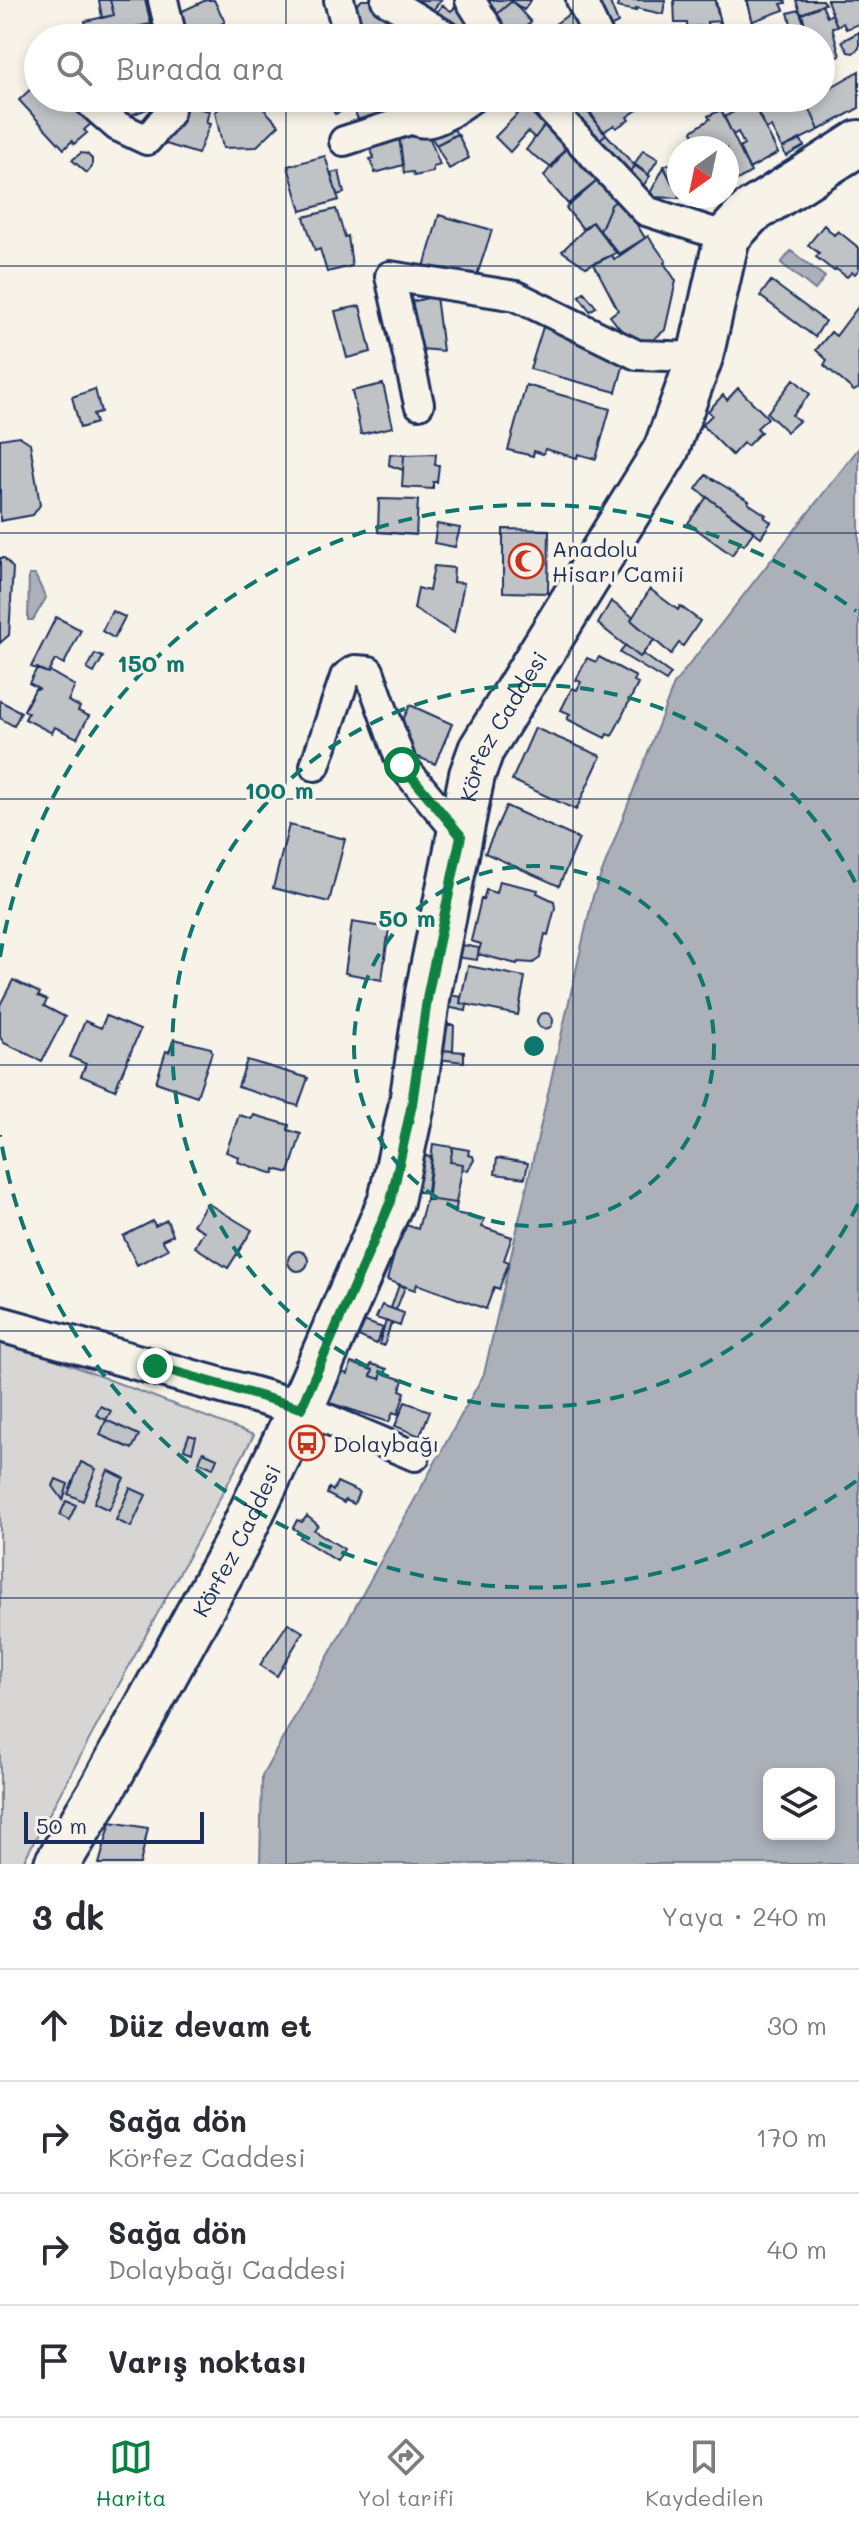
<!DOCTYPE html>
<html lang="tr">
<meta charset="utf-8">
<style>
body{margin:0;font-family:Mali,sans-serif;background:#f2f2f3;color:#2b2b33}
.controls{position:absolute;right:24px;bottom:24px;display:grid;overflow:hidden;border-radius:12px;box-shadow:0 4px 12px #0003}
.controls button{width:72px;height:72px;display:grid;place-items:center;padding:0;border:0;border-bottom:2px solid #e1e1e2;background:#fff;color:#2b2b33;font:40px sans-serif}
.compass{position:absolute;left:667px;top:136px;width:72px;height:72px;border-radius:50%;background:#fff;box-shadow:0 4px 12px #0003;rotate:213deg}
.scale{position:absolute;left:24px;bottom:20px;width:180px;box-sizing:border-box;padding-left:8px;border:4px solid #1b2f5e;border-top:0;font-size:22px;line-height:28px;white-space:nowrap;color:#1b2f5e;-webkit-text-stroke:6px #f7f3e8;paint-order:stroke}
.stop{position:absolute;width:24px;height:24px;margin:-18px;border:6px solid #0b8043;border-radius:50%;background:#fff}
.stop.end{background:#0b8043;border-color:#fff;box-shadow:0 2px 8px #0008}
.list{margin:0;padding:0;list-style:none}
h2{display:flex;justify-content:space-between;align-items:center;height:104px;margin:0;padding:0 32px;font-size:34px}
h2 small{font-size:26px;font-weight:400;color:#7c7c81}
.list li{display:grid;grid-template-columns:52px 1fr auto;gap:24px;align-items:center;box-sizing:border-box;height:112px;padding:0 32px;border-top:2px solid #e1e1e2}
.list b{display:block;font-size:30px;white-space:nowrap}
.list p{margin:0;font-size:26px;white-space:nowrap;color:#7c7c81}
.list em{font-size:26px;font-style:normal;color:#7c7c81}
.icon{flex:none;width:44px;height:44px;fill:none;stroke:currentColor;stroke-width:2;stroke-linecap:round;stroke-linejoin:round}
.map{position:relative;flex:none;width:859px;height:1864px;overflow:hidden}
.search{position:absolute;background:#fff;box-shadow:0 4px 12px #0003;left:24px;right:24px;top:24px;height:88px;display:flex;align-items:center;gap:20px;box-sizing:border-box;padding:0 28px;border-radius:44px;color:#7c7c81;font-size:30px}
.sheet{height:552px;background:#fff}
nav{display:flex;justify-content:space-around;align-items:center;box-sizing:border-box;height:112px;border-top:2px solid #e1e1e2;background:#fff;font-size:22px;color:#7c7c81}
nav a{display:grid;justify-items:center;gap:4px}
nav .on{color:#0b8043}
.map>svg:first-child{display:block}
.green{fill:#d7d6d4;stroke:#798299;stroke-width:2}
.water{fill:#acb0b9;stroke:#727c95;stroke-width:2;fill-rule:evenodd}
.building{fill:#c0c3c5;stroke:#1b2f5e;stroke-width:2}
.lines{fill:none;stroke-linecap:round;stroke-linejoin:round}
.minor-casing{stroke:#1b2f5e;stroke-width:34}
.tertiary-casing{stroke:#1b2f5e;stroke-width:40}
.primary-casing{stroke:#1b2f5e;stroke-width:50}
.minor{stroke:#f7f3e8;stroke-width:28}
.tertiary{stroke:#f7f3e8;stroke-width:34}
.primary{stroke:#f7f3e8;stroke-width:44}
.route{stroke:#0b8043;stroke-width:10}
.grid{fill:none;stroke:#1b2f5e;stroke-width:2;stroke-opacity:0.55}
.ring{fill:none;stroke:#0f766e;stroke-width:4;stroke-dasharray:14 10}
.labels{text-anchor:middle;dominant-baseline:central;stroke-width:7;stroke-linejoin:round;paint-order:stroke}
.poi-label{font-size:22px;fill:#1b2f5e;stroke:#f7f3e8;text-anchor:start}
.street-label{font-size:22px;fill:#1b2f5e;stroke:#f7f3e8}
.centre{fill:#0f766e;stroke:#f7f3e8;stroke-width:4}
.ring-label{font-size:24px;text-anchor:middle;font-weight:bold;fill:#0f766e;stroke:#f7f3e8;stroke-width:7;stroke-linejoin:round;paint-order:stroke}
</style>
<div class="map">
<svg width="859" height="1864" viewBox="0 0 859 1864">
<rect width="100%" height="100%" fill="#f7f3e8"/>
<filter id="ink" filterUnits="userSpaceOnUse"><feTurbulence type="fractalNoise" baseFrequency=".0125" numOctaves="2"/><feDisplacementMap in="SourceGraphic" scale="16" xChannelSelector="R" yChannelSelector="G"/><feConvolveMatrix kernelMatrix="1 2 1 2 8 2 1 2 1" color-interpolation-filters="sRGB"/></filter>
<g filter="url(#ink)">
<path class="green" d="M0 1338 254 1435 22 1864H0Z"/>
<path class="water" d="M791 251 825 277 815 290 781 263Z
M859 448V1864H260L262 1776 484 1374 593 896 674 684ZM829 1774V1834H769V1774Z
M29 575H35L46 598 33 620H28Z"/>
<path class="building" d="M99 0H110L114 15 102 18Z
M110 0H145L151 24 88 37 85 21 114 15Z
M206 0H214L225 22 200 35V38H185L174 15Z
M362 0H374L394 15 366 37 349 11Z
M400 0H441L429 15Z
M472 0H511L512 1 485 24Z
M510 0H531L524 10Z
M584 0H609L618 23 600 32Z
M619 0H665L663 14 636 8V11L617 7Z
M674 0H724L720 4 721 21 707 22V26L687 27V23H675Z
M742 0H785L786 3 781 4 784 10 750 22Z
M796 0H823L825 4 801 14Z
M827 0H859V24L846 29 843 23 837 26Z
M512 1 531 22 513 38H505L489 21Z
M460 3 481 26 468 38 433 18 442 5 451 11Z
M822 5 827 17 832 14 837 26 832 27 840 56 822 65 821 38H809L802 14Z
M579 7 596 38H562L554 25Z
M799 10 807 31 794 34 788 13Z
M151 24 156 38H96L95 35Z
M708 25 713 36 701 38 698 29Z
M526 26 539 38H513Z
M859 32V48L853 53 848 52 842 41Z
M859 71V108L819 130 805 98H821V85L826 90Z
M38 82V98H70L93 122 84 130 87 133 74 144 72 141 64 149 19 100Z
M99 98H159L158 105 118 120 113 102 100 105Z
M232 98H258L256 101 279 125 256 147 223 148 215 112Z
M340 98H350L353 107 335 114 328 102Z
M377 98H392L402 120 362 129 353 107Z
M607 98H632L640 108 627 117 629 120 616 128 614 125 603 132 589 110Z
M632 98H656L640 108Z
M776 98 779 101 786 98H805L819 130 782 148 771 127 766 129 755 106Z
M531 100 549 119 535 138 528 132 510 152 495 137Z
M752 102 778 153 749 169 739 148 744 145 738 132 733 135 724 117Z
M175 103 209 111 206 123 210 124 198 154 166 144Z
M584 107 606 134 592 146 571 117Z
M721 110 751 172 727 186V148H700L692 131 710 119 708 116Z
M549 119 571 141 552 168 526 150Z
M451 124 457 134 436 145 430 135Z
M398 131 403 165 375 173 370 159 374 158 366 137Z
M427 131 440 165 433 167V172L414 176 413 172 404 173 399 133Z
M458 134 469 158 449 169 436 145Z
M606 134 635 166 622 180 592 146Z
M694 135 700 148H680Z
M571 140 602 177 568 204 544 176Z
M801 140 804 146 786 156 782 148Z
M643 150 658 159 648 175 634 165Z
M81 153 87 154 92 159V167L87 173 72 160Z
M325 156 339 200 301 211 288 166Z
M679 160V189L672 183 664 166Z
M636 165 650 176 638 193 623 180Z
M664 167 672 183 679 189 680 198 648 197Z
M339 171 344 193 337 195 331 173Z
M602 177 619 198 611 205 600 231 592 222 583 229 566 208Z
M620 197 645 238 619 254 600 231 611 205Z
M336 209 345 237 348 236 352 266 327 272 320 249 315 251 304 217Z
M439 215 492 230 475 281 424 267Z
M592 222 616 253 586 267 562 251Z
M824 225 834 235 838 231 859 248V269L855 274 852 272 847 277 836 269 834 271 816 257 819 253 808 245Z
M648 236 666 261 664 263 676 281 665 330 638 352 610 316 618 310 594 264 612 255 614 259 621 255Z
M771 281 825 321 815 337 760 296Z
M584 292 596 307 590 311 579 296Z
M436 296 443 351 421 349 411 302Z
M360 306 371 352 347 358 335 311Z
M858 307 859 388 854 391 824 365 827 360 816 350 831 332 836 336Z
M543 327 627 353 616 392 530 369Z
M794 379 810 394 792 415 799 421 787 432 767 413Z
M383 384 393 427 361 434 352 391Z
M526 385 610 409 596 459 578 454 577 458 545 449 543 454 534 451 533 456 508 450Z
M738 388 768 418 757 428 761 432 747 446 743 443 732 455 702 425 712 415 708 411 723 395 727 400Z
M95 389 101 412 93 414 96 423 80 428 72 397Z
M19 436 30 443 40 505 33 515 0 521V439Z
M390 454 404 455 403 470 389 465Z
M436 454 435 465H439L437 482H433V489L402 487 404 455Z
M706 475 749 501 748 503 766 515 764 517 771 522 761 537 696 489Z
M707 497 754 531 744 545 740 543 732 555 688 523Z
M379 499 418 500 416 535 378 532Z
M437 524 460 528 455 547 434 543Z
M503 529 549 530 548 593 503 592Z
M0 558H4L13 568 9 635 0 643Z
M434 566 454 568 453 582 464 583 454 633 414 609 418 588 429 591Z
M650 589 678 610 680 606 700 621 683 646 679 643 671 654 631 620Z
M611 601 633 617 631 620 654 640 640 657 598 624Z
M112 611 125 617 114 638 102 631Z
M56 617 81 630 64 664 55 660 48 673 31 667Z
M625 645 640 657 643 654 671 674 666 681 620 653Z
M95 654 103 657 94 673 87 669Z
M599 657 636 677 634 681 638 684 612 736 607 734 605 738 567 719 570 714 561 710 572 688 577 690 581 682 576 680 587 658 596 662Z
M37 668 48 673 49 671 75 686 68 701 80 707 78 711 89 716 77 738 55 727 52 733 25 719 28 713 24 710 35 689H40L29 683Z
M0 701 21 712 14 726 0 718Z
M410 705 452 724 435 764 403 751 396 735Z
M535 728 601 756 576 810 512 780Z
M506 806 579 839 559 886 485 853Z
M289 825 345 839 329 902 273 888Z
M499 881 538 890 537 893 554 901 555 908 548 935 545 934 540 958 533 963 518 962 517 964 478 954 481 944 471 941 481 899 483 900 486 890 496 893Z
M352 922 389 928 382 980 345 973Z
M457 944 479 948 477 960 455 957Z
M468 966 525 977 518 1015 460 1003Z
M13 980 40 993 38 996 47 1000 44 1006 65 1017 42 1061 4 1043 0 1037V1005Z
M450 995 461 997 460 1003 467 1005 466 1011 447 1007Z
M537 1021a8 8 0 1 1 16 0a8 8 0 1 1-16 0Z
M106 1016 140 1030 115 1090 81 1076 86 1064 70 1057 85 1021 101 1028Z
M443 1025H454L453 1051 442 1050Z
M174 1039 211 1048 212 1052 197 1096 156 1082 166 1051 169 1052Z
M439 1050 464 1052V1062L438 1059Z
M247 1060 308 1078 298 1106 238 1087Z
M239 1115 252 1119 254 1115 289 1125 288 1130 301 1134 289 1173 275 1169 274 1174 238 1162 239 1157 226 1152Z
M433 1144 453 1147 450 1162 463 1164 456 1203 426 1199Z
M453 1147 469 1150 468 1155 473 1156 474 1160 468 1170 462 1169 463 1164 450 1162Z
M423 1156 432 1157 428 1193 409 1191Z
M497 1158 528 1163 525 1178 495 1174Z
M426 1199 457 1203 455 1213 484 1219 482 1227 512 1237 504 1260 509 1262 499 1289 494 1287 486 1309 417 1284 415 1290 387 1280 403 1224 418 1229Z
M207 1203 252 1230 228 1268 195 1247 204 1231 193 1225Z
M167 1220 173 1235 162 1240 168 1249 137 1265 123 1236 153 1221 155 1226Z
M288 1261a10 10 0 1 1 20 0a10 10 0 1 1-20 0Z
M399 1285 405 1287 396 1310 391 1308Z
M382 1305 404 1313 400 1326 376 1318Z
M358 1319 383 1328 376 1344 352 1333Z
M386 1321 391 1323 384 1346 379 1344Z
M351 1363 373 1370 371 1376 380 1379 382 1373 403 1380 400 1390 405 1392 398 1414 393 1412 389 1422 324 1401 334 1370 348 1374Z
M371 1364 387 1369 385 1374 382 1373 380 1379 371 1376 373 1370 369 1369Z
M405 1402 430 1411 420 1436 395 1426Z
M100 1406 111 1411 106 1420 96 1415Z
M106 1420 139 1435 132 1449 100 1435Z
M189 1435 196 1437 192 1452 184 1449Z
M203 1452 217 1458 213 1468 199 1462Z
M81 1462 96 1469 83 1501 68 1494Z
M108 1470 124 1478 109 1510 94 1503Z
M56 1479 68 1484 63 1500 53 1486Z
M337 1482 359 1492 354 1504 345 1500 344 1503 327 1494 329 1488 333 1491Z
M130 1488 146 1495 131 1527 116 1520Z
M66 1501 76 1505 69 1520 60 1515Z
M307 1516 318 1525 314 1530 344 1549 337 1561 300 1538 302 1534 293 1528 297 1520 302 1522Z
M288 1623 303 1632 277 1676 260 1665Z
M111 1822 148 1828 140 1864H99Z"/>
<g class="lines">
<g class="minor-casing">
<path id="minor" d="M163 0 172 38
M339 0 347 29 353 38
M386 0 450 38
M470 0 494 38
M581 0 599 38
M731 0 740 38
M85 98 117 126 147 140 169 113 172 98
M397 98C402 104 407 114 413 119 430 132 458 107 472 98
M540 98 646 211 727 237
M344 141 413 119
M419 404 390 276 516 296 637 355 700 357
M315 766 345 677 355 670 369 671 402 765 461 836
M301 1408 415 1456"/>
</g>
<g class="tertiary-casing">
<path id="tertiary" d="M0 1324 301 1408"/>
</g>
<g class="primary-casing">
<g id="primary">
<path id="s1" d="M57 1864 100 1793 236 1545 301 1408 391 1201 412 1104 428 993 472 775 481 750 666 450 700 357 727 237 749 213 859 143"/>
</g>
</g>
<use href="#minor" class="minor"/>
<use href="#tertiary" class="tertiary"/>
<use href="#primary" class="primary"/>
</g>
</g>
<g class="lines" filter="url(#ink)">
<path class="route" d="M155 1366 301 1408 391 1201 412 1104 428 993 461 836 402 765"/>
</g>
<path class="grid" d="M286 0V38M573 0V38M286 98V1864M573 98V1864M0 266H859M0 533H859M0 799H859M0 1065H859M0 1331H859M0 1598H859"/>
<g class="ring">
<circle cx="534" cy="1046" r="180"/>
<path d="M858 1204A361 361 0 1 1 858 888"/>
<path d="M856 1481A541 541 0 0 1 0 1135M0 957A541 541 0 0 1 856 611"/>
</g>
<defs>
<g id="mosque-ring" transform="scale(1.8)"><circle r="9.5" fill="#f7f3e8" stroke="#c8321e" stroke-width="1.5"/><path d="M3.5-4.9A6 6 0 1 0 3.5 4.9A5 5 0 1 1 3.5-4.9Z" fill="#c8321e"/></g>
<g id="bus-ring" transform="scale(1.8)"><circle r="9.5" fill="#f7f3e8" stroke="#c8321e" stroke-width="1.5"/><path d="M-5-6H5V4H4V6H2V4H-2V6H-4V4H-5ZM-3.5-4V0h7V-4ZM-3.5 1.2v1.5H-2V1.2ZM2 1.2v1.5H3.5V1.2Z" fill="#c8321e"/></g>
</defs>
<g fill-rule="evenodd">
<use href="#mosque-ring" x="526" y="561"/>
<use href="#bus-ring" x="307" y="1443"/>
</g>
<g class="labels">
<g class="poi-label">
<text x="552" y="548">Anadolu<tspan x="552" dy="25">Hisarı Camii</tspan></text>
<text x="333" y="1443">Dolaybağı</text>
</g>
<g class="street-label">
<text stroke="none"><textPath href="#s1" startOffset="1234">Körfez Caddesi</textPath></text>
<text stroke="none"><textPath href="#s1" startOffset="370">Körfez Caddesi</textPath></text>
</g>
</g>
<circle cx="534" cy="1046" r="12" class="centre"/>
<g class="ring-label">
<text x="151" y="672">150 m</text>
<text x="279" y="799">100 m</text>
<text x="407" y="927">50 m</text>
</g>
</svg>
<div class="controls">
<button><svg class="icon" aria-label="layers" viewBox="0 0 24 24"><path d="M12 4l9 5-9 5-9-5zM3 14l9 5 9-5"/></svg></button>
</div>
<svg class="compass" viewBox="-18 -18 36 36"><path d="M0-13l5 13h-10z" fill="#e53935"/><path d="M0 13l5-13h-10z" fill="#7c7c81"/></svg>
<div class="scale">50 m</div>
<div class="stop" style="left:402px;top:765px"></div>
<div class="stop end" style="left:155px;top:1366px"></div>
<div class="search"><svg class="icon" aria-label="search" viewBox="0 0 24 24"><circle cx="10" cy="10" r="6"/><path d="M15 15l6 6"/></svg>Burada ara</div>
</div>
<section class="sheet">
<h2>3 dk<small>Yaya · 240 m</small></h2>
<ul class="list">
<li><svg class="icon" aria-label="ahead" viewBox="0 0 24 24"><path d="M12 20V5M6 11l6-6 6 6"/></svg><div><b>Düz devam et</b></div><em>30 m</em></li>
<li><svg class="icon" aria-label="right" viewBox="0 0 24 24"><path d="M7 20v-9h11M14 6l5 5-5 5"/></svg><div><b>Sağa dön</b><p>Körfez Caddesi</p></div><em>170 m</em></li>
<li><svg class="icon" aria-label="right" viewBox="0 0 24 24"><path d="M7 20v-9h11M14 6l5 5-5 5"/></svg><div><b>Sağa dön</b><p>Dolaybağı Caddesi</p></div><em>40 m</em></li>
<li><svg class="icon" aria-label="arrive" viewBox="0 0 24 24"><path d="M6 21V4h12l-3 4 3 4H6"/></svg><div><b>Varış noktası</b></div></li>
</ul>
</section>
<nav>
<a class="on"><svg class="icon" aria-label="map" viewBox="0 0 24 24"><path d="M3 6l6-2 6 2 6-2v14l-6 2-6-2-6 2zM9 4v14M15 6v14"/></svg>Harita</a>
<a><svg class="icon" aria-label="directions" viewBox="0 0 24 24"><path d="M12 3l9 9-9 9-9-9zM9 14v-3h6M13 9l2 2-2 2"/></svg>Yol tarifi</a>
<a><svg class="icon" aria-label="saved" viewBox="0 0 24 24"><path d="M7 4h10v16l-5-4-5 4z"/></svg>Kaydedilen</a>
</nav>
